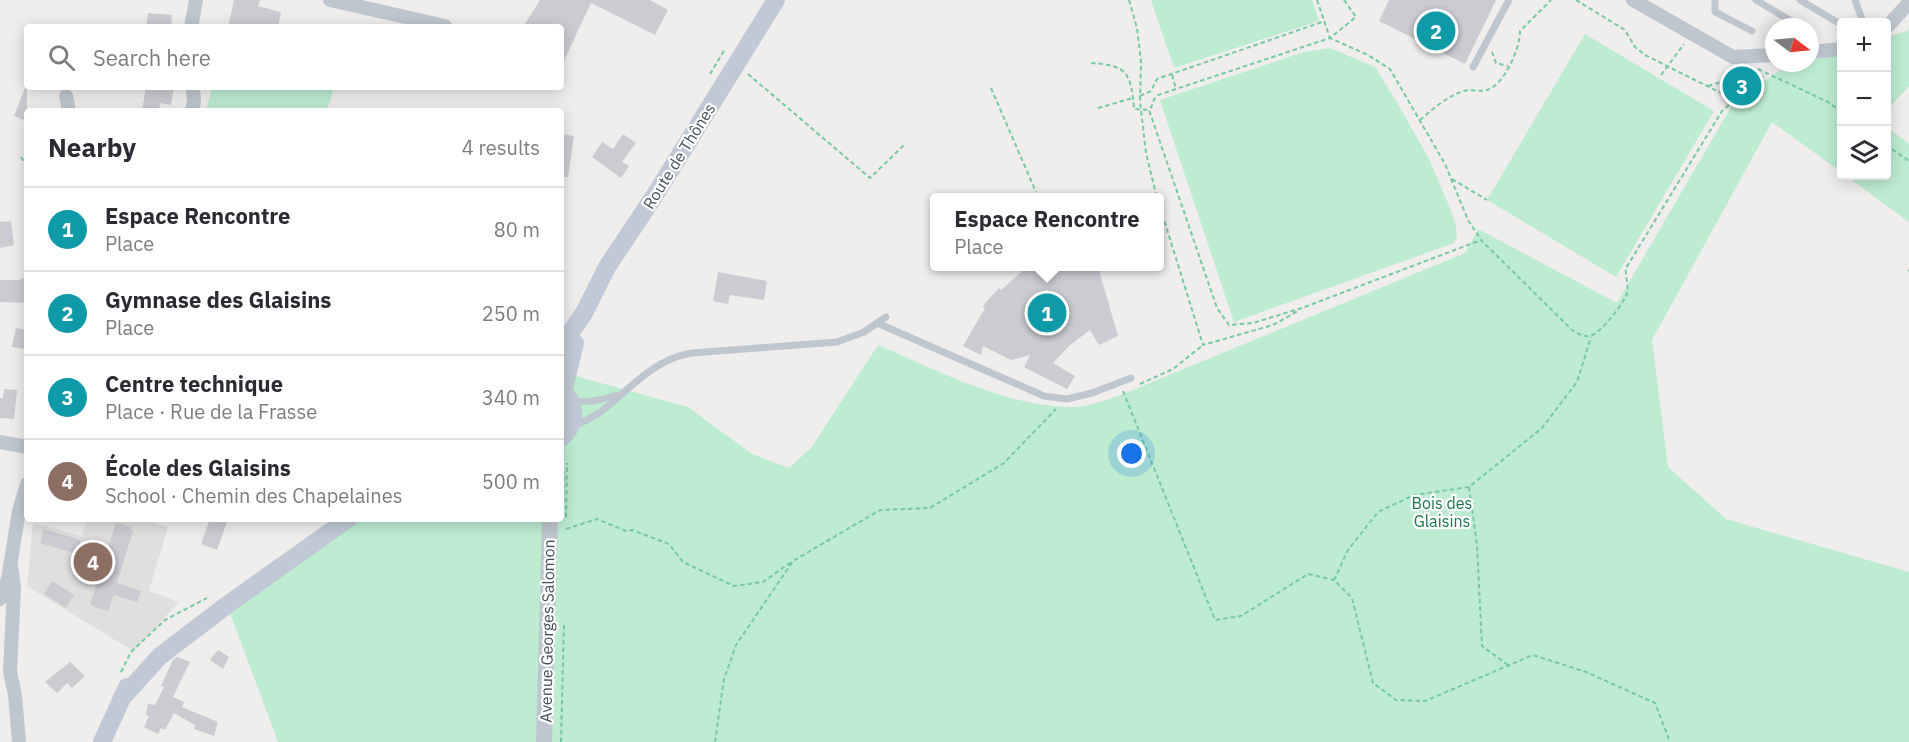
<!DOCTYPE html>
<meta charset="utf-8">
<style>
body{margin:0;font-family:"IBM Plex Sans",sans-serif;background:#f2f2f3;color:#2b2b33}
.controls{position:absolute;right:18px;top:18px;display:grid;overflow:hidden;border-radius:6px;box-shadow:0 3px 15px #0003}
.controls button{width:54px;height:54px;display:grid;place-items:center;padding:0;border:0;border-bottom:2px solid #e1e1e2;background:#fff;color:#2b2b33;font:30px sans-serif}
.compass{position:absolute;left:1765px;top:18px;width:54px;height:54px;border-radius:50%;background:#fff;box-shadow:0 3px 15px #0003;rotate:106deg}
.you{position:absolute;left:1132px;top:454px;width:21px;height:21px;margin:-15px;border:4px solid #fff;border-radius:50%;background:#1a73e8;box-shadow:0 0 0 9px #1a73e833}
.badge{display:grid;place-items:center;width:39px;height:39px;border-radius:50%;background:#2266d4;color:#fff;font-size:20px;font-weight:700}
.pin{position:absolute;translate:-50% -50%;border:3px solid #fff;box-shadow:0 2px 6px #0006}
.popup{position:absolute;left:930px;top:193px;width:234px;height:78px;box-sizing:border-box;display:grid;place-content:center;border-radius:6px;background:#fff;filter:drop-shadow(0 2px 4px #0005);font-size:20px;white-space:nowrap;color:#7c7c81}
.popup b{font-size:22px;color:#2b2b33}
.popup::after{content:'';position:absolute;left:50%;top:100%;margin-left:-12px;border:12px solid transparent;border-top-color:#fff}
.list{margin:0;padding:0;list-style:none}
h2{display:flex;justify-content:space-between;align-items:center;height:78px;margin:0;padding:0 24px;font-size:26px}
h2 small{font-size:20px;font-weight:400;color:#7c7c81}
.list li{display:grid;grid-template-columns:39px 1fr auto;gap:18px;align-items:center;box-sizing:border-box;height:84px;padding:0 24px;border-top:2px solid #e1e1e2}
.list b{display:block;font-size:22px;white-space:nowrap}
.list p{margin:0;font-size:20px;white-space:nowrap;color:#7c7c81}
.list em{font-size:20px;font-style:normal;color:#7c7c81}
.icon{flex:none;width:33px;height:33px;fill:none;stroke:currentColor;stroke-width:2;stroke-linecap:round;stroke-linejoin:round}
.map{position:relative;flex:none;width:1909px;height:742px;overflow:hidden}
.search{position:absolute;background:#fff;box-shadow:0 3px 15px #0003;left:24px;top:24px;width:540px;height:66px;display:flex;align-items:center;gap:15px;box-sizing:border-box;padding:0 21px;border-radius:6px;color:#7c7c81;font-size:22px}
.panel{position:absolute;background:#fff;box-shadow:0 3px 15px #0003;left:24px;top:108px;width:540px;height:414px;border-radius:6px}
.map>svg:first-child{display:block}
.education{fill:#e1dede}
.green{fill:#bdecd1}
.building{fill:#caccd2}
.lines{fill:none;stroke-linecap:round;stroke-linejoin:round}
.path{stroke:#77c8a4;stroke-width:2;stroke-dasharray:4.5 3;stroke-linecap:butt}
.service{stroke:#bec6cf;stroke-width:7}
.minor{stroke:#bec6cf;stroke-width:14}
.tertiary{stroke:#bec6cf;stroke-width:16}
.secondary{stroke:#c0c9d5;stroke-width:18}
.labels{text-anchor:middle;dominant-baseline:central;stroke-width:4.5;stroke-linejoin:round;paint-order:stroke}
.street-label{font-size:16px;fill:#464f59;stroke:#fff}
.park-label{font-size:16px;fill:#1b764e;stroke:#fff}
</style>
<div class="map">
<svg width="1909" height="742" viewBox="0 0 1909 742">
<rect width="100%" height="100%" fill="#f0eded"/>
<path class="education" d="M87 519H143L168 527 149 591 179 602 133 651 27 586 33 523 82 536Z"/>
<path class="green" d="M1151 0H1312L1319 21 1174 68Z
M1909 27V86L1887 110V37L1907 31Z
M1585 34 1714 111 1616 277 1487 200Z
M1330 48 1375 67 1398 104 1429 159 1450 208 1456 226 1457 237 1454 243 1234 322 1160 100 1304 52Z
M1841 51V172L1772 122 1652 340 1668 467 1726 519 1909 572V742H278L227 605 348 519H561V372L688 407 752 454 789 468 811 448 878 345C939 371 1006 407 1074 407 1089 407 1108 399 1123 394L1465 253 1478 229 1617 303 1734 102 1780 70 1802 63H1810V61Z
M212 87H334L327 111H206Z
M1887 127 1909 144V222L1846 176H1886Z"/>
<path class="building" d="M234 0H260L258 6 281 12 278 27H228Z
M540 0H650L668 10 655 35 591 3 561 67V27H523Z
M1389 0H1496L1465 64 1379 21Z
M148 13 172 15 171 27H146Z
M26 85H27V121L14 116Z
M146 87H174L171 105 160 103 159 111H142Z
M561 134 574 136 568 177H561Z
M623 134 636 143 622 162 629 166 621 178 592 157 602 142 613 149Z
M11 221 14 245 0 248V222Z
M1027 267H1098L1118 336 1099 345 1090 330 1069 346 1053 363 1075 376 1067 389 1024 367 1030 355 1011 360 983 346 981 355 963 346 985 308 983 307 986 302 999 288 1001 290Z
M718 272 767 281 764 300 730 295 728 304 713 301Z
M27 277V303L0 302V280H19Z
M16 328 27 330V346L25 349 12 347Z
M4 389 17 390 14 419 0 418V398H3Z
M210 519H228L217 550 201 544Z
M116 523 131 527 130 530 133 531 117 583 141 591 137 602 114 595 108 611 90 605Z
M44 529 81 540 77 554 40 543Z
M52 581 74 595 66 608 44 594Z
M218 650 229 657 223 669 210 660Z
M177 657 190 662 173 697 184 702 182 707 218 722 214 736 194 729 195 725 174 713 165 730 161 728 158 734 144 727 149 716 146 715 148 704 155 705 164 687 161 686 173 660Z
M70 662 85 676 72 688 67 683 57 693 45 682Z"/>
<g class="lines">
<path class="path" d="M1129 0 1137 28 1141 62 1140 102 1146 153 1157 198
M1317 0 1330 38 1158 95C1152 99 1154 105 1149 110L1217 308 1229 325 1253 323 1302 308 1481 240
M1344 0 1356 17 1330 38 1368 55 1390 69 1445 164 1468 220 1481 240 1572 330C1577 333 1583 337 1589 336 1599 336 1622 305 1626 296 1630 288 1625 277 1626 268L1722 111 1766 74
M1576 0 1625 30 1635 47 1645 55 1733 99
M1492 52 1496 63 1508 66
M1091 63C1128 65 1131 74 1134 109L1149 110
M1758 69 1828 102 1842 112
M710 74 725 49
M748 74 870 178 904 145
M1172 75 1176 89
M1661 75 1684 44
M1708 86 1731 79 1750 71
M991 88 1036 192
M1140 96 1151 91 1157 79 1325 21
M1098 108 1133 98
M1420 120C1433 109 1447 96 1464 91 1471 89 1480 92 1487 90 1505 84 1520 48 1520 31L1551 0
M1886 145 1909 161
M21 157 27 167
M1452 179 1487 200
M1160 207 1203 345 1273 325 1298 311
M1908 271 1909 270
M1140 384 1173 369 1203 345
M1123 391 1215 620 1241 616 1308 574 1334 580 1352 598 1373 683 1396 700 1425 701 1533 655 1586 672 1655 703 1670 742
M561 471 564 473 563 510
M1469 487 1477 545 1482 646 1508 665
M566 517 567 463
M566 529 597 519 626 531 632 530 669 544 683 562 734 586 763 582 791 562
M1334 580 1348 550 1378 512 1414 495 1469 487 1542 428 1577 382 1591 337
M121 672 131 652 165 620 207 598
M561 742 564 622
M715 742 724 679 736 645 793 561 880 510 930 508 1004 463 1056 409"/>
<path class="service" d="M1715 0V12L1752 31
M1756 0 1801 27
M1800 0 1842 25
M1855 0 1863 22
M1810 32 1815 39 1816 51
M1473 67 1509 0
M877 323 1044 396 1067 399 1092 393 1131 378
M572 401C588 403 601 400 617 395
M574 427C583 421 594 417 602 411 631 388 654 359 692 353L837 342 864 332 886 317"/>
<path class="minor" d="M330 0 445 26
M1633 0 1733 57 1774 55
M191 27 196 0
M1886 28 1907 5
M1810 52 1842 49
M66 96 69 111
M192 111 194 102 193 87
M0 442 27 447
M11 565 14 588 10 672 15 695 19 742
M0 599 8 579 19 511 27 484"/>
<path class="tertiary" d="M544 742 550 519"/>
<path class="secondary" d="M561 354 568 336 584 313 607 267 655 195 776 0
M561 390C577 403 577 425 561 438
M563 392 575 343
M122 698 160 656 227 605 348 519
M102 742 127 687"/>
</g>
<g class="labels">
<g class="street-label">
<text transform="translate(679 156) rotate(-58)">Route de Thônes</text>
<text transform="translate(547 631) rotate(-89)">Avenue Georges Salomon</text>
</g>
<g class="park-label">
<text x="1442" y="503">Bois des<tspan x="1442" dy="18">Glaisins</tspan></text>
</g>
</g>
</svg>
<div class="controls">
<button>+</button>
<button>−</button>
<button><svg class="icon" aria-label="layers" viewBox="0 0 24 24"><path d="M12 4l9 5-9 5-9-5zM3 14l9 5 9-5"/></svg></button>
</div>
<svg class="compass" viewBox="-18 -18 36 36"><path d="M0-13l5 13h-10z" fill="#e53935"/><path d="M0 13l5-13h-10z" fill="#7c7c81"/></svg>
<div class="you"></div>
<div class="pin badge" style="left:1047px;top:313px;background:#0f9aa8">1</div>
<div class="popup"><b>Espace Rencontre</b>Place</div>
<div class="pin badge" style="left:1436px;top:31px;background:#0f9aa8">2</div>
<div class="pin badge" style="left:1742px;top:86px;background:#0f9aa8">3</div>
<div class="pin badge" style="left:93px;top:562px;background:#8d6e63">4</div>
<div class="search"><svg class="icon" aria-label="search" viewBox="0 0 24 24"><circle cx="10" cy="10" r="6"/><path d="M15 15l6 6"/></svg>Search here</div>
<section class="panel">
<h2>Nearby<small>4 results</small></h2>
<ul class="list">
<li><span class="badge" style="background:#0f9aa8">1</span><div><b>Espace Rencontre</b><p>Place</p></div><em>80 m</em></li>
<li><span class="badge" style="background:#0f9aa8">2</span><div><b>Gymnase des Glaisins</b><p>Place</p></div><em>250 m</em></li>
<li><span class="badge" style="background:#0f9aa8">3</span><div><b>Centre technique</b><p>Place · Rue de la Frasse</p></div><em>340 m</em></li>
<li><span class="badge" style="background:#8d6e63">4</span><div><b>École des Glaisins</b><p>School · Chemin des Chapelaines</p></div><em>500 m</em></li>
</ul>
</section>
</div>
